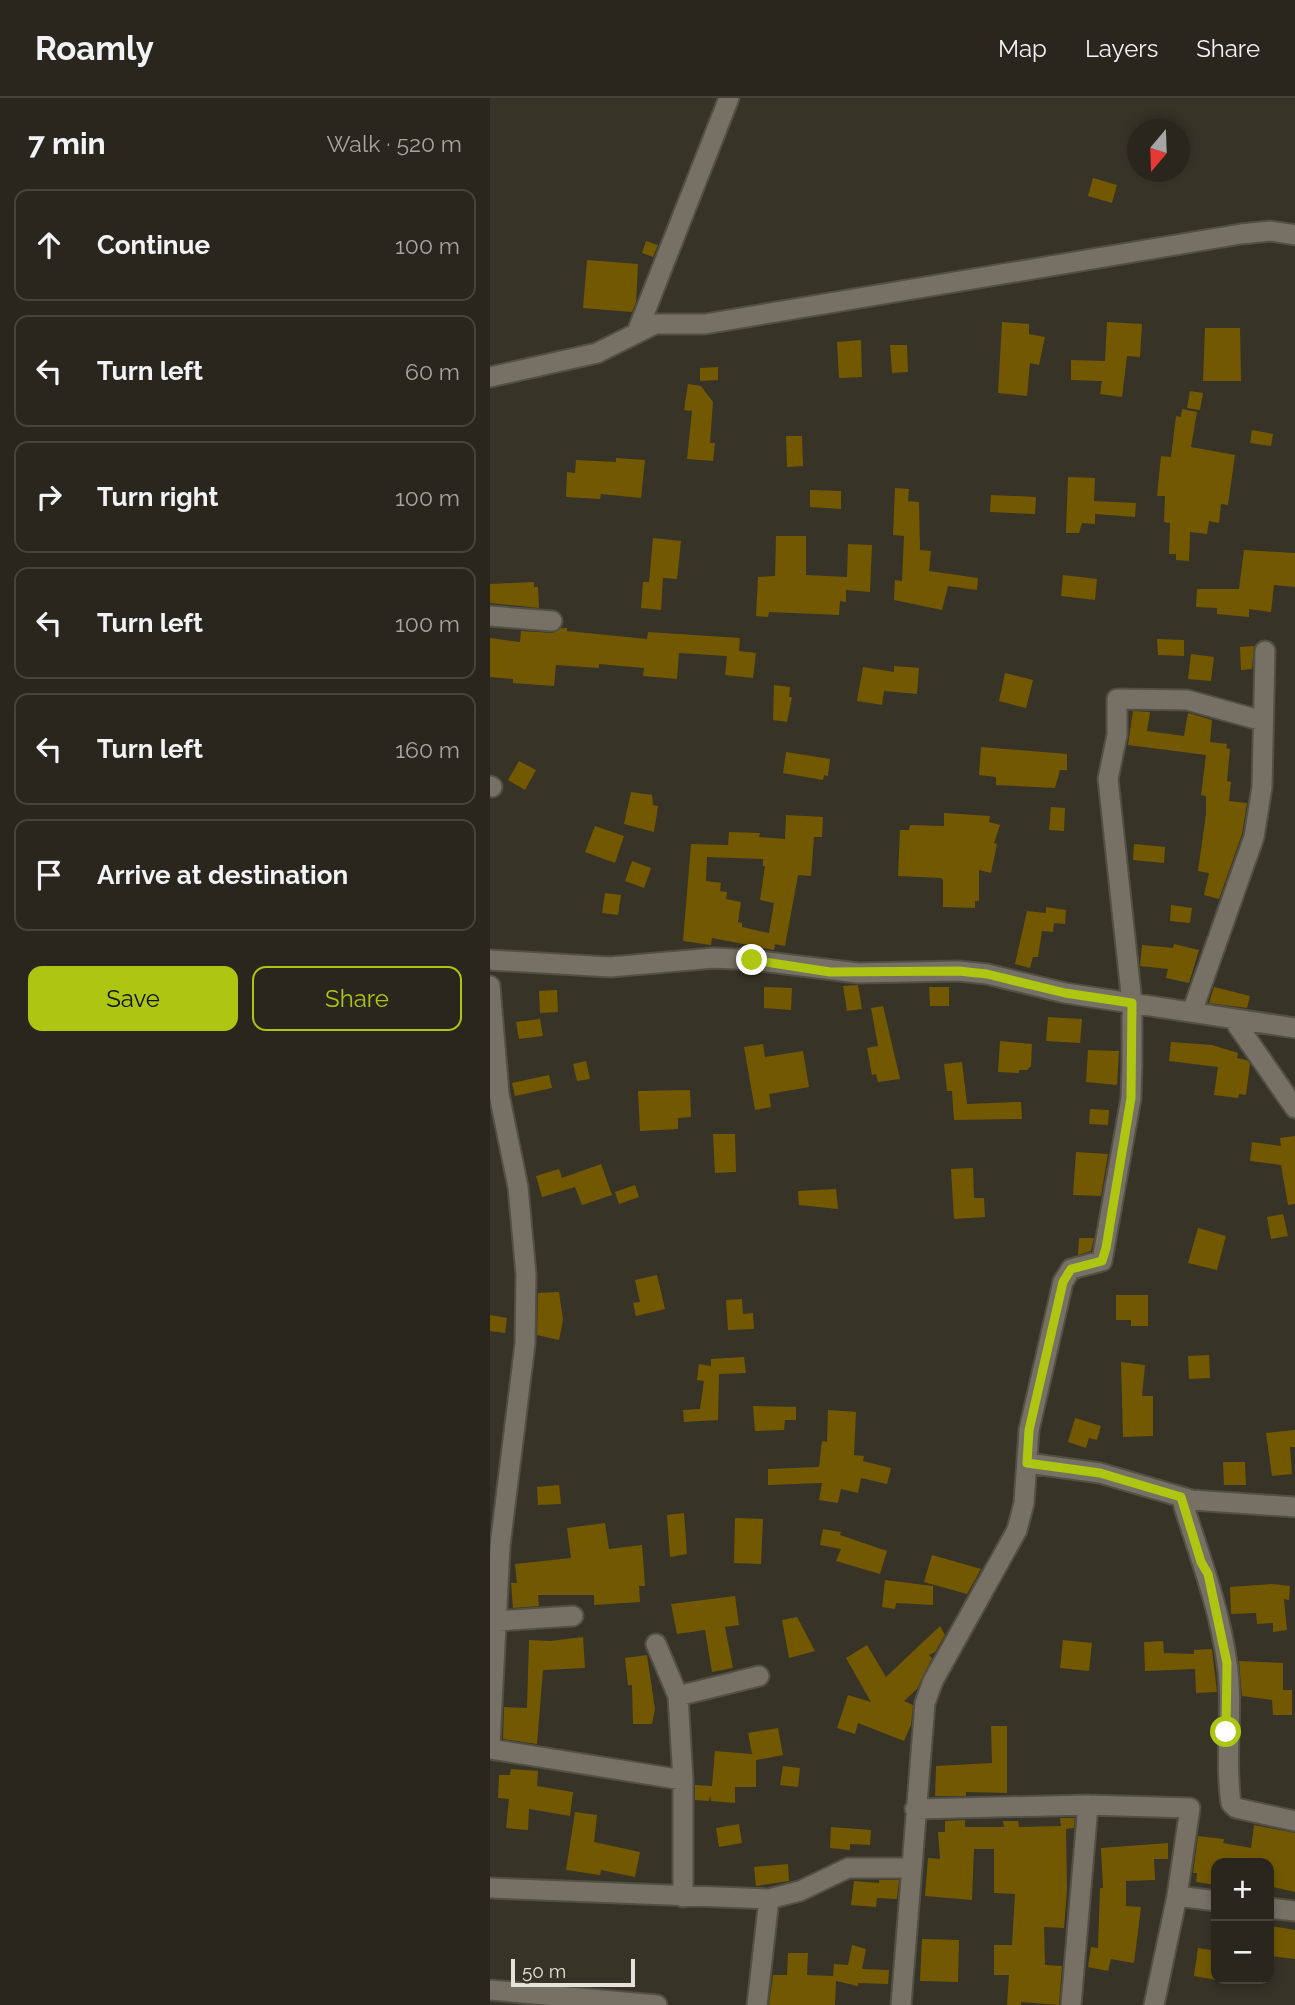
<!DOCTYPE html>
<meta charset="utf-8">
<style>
body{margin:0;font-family:Raleway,sans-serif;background:#36322a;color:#f1f3f6}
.controls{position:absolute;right:21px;bottom:21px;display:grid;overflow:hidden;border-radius:14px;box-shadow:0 4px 10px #0003}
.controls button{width:63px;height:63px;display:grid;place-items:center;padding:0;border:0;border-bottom:2px solid #46433b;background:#2a261d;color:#f1f3f6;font:35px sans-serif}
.compass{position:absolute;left:637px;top:21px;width:63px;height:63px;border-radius:50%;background:#2a261d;box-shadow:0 4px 10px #0003;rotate:199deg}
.scale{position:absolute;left:21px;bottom:18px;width:124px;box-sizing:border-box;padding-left:7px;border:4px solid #e5e2db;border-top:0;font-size:19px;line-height:24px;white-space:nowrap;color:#e5e2db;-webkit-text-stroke:5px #383327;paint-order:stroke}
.stop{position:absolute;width:21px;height:21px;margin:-16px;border:5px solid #acc612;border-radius:50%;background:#fff}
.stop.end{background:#acc612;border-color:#fff;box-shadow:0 2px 7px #0008}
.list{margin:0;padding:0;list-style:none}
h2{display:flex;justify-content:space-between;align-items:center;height:91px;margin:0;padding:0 28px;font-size:30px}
h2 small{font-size:23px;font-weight:400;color:#a5a5a4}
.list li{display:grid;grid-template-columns:46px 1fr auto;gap:21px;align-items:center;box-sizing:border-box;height:112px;margin:0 14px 14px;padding:0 14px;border:2px solid #46433b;border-radius:14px}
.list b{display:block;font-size:26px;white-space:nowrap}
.list em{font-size:23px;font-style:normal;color:#a5a5a4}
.actions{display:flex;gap:14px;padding:21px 28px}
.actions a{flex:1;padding:16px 0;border:2px solid #acc612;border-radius:14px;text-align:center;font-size:24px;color:#acc612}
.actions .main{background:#acc612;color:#111}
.icon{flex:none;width:38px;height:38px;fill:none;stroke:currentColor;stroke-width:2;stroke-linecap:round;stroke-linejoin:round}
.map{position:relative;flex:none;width:805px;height:1907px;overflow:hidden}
header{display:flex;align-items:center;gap:42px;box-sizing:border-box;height:98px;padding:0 35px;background:#2a261d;border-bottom:2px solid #46433b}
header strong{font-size:33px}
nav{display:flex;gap:38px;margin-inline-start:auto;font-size:24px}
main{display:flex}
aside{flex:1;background:#2a261d}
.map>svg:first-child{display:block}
.building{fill:#725901;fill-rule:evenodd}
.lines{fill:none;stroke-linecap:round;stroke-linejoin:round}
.minor-casing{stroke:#524f45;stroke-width:23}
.minor{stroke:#767164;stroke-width:19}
.route{stroke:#acc612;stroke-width:9}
</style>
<header>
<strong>Roamly</strong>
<nav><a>Map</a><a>Layers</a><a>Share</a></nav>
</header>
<main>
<aside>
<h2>7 min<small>Walk · 520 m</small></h2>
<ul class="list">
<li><svg class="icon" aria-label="ahead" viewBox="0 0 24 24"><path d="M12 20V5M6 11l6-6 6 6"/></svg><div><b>Continue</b></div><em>100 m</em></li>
<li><svg class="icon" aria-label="left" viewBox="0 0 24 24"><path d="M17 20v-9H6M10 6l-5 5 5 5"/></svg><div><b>Turn left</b></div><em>60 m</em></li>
<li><svg class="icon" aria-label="right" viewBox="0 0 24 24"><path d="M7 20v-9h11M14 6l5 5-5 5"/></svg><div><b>Turn right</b></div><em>100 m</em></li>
<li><svg class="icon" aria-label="left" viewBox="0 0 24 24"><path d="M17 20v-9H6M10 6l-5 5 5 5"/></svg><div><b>Turn left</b></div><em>100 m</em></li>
<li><svg class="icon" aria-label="left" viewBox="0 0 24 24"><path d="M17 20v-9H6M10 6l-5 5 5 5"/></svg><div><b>Turn left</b></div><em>160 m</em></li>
<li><svg class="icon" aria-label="arrive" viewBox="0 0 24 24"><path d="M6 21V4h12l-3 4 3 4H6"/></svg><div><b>Arrive at destination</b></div></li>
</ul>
<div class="actions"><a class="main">Save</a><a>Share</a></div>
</aside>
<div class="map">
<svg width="805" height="1907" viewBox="0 0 805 1907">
<rect width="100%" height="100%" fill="#383327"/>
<path class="building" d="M603 80 627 87 622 105 598 98Z
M156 143 168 147 163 159 152 155Z
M97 162 148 166 146 204 142 214 93 210Z
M512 224 539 226V236L555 239 549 267 540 265 537 298 508 295Z
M617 224 652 226 650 259 637 258 632 299 610 296 612 283 581 282V262L615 263Z
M715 230H750L751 283H713Z
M371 242 372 279 349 280 347 244Z
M400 247H417L418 274 402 275Z
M228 269V282L210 283V270Z
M198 286 211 288 223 304 220 345H225L223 363 197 361 202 313 194 312Z
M700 293 713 295 710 312 697 310Z
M692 311 707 314 701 349 745 357 738 407 731 406 729 425 719 423 717 436 700 434 699 463 686 462V456H679L680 425 674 424 675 398H667L671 358 681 359 686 318 691 319Z
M762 332 783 336 781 348 760 345Z
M296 338H312L313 368 297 369Z
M126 360 155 362 151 400 111 396 110 401 76 399 77 374 85 375 86 362 126 364Z
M578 379 605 380 604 403 646 405 645 419 605 416V426L592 425 589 435H576Z
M405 390 419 391 418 403 429 404 430 452 441 453 439 473 488 480 487 492 458 488 452 512 404 502 405 482 412 483 414 438 403 437Z
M320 392 351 393V411L320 409Z
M501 397 546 399 545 416 500 414Z
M286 438H316V477L357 479 358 446 382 447 380 494 356 492V504L350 503 349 517 279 514 278 519 266 518 268 479 285 478Z
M163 440 191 443 187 481 173 480 171 512 151 510 153 484H159Z
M754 452 805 455V489L784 487 781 514 759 511V519L727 516V510L706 509 707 491H749Z
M573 477 607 481 605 502 571 498Z
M44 484V489H48L49 510 0 505V486Z
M72 530H77V533L157 541 158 534 250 540 249 553 266 555 263 580 235 577 237 558 189 555 187 581 153 578 154 570 109 566V570L66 567 64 588 23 585V581L0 579V540L30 544 31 533 62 535Z
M667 541 694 542V558L668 557Z
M764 548 762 571 751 572 750 549Z
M701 556 724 559 721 583 698 581Z
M404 568 429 570 427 596 394 593 392 607 367 603 373 569 404 574Z
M515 575 543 582 536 610 509 603Z
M284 587 300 589 299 599H302L297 624 283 622Z
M643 613 660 614 657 633 694 638 698 615 722 622 720 644 737 646 736 650 740 651 737 683 741 684 739 703 757 705 752 736 729 801 714 797 719 775 708 773 716 716V698L711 697 716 657 638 647Z
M491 649 577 656V672H570L565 690 506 687V679L489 677Z
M296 654 340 661 338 678 334 677 333 682 293 675Z
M29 663 46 672 35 692 18 682Z
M141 694 162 697 163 707 168 708 164 734 134 726Z
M561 709 575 710 574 733 559 732Z
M454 715 500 718 499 724 510 727 504 745 507 746 501 775 489 772V803H485V810L453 809V782L451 780 408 778 410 732H419L420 727 454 728Z
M296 717 333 719 332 739H324L321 778 308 777 295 848 285 846 284 852 222 840 221 847 193 843 201 746 238 747 239 734 270 735 269 739 295 741ZM217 759 273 761V768H275L270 802 284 805 279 835 252 829V825L248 824 251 804 236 801 237 794 230 793 231 785 216 783Z
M105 728 134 738 125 765 95 754Z
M644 746 675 749 674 765 643 762Z
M142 763 161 770 154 790 135 783Z
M115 795 131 797 128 817 112 815Z
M681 807 702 810 700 825 680 823Z
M556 809 576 812 575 826 564 825 563 834 552 833 548 859H543L540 870 525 866 537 813 556 815Z
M684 846 709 852 699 885 676 880 678 871 650 868 652 847 683 850Z
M368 887 372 911 357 913 353 888Z
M274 889 302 890 301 912 274 910Z
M439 889H459V908H440Z
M724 889 760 898 757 910 719 905Z
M67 892 68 914 50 915 49 893Z
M393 908 410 981 388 984 386 976 382 977 377 950 388 948 381 910Z
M558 919 592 921 590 945 556 943Z
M50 921 53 938 29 941 26 924Z
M510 943 542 946 541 968 537 972H529V975L508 974Z
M681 944 722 947 748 955 747 960 757 962 760 966 756 997 749 996 748 1000 724 997 728 969 679 963Z
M273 946 275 959 313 953 319 989 279 996 281 1009 265 1012 254 949Z
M598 952 629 953 627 987 596 984Z
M96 963 100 981 87 983 83 966Z
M472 964 477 1006 531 1004 532 1021 464 1022 462 993H457L454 966Z
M59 977 62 990 25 998 22 985Z
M200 992 201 1019 188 1020V1031L150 1033 148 993Z
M600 1011 619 1012 618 1027 599 1026Z
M223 1036H245L246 1074 225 1075Z
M805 1038V1106L798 1107 791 1067 760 1063 762 1044 791 1048 790 1040Z
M586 1054 618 1056 611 1098 583 1097Z
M111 1066 122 1097 92 1107 85 1089 52 1099 46 1078 69 1071 72 1080Z
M483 1070 484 1100H494L495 1119 464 1121 461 1071Z
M145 1087 149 1099 129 1106 125 1094Z
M346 1091 348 1111 309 1107 308 1093Z
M793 1116 798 1138 781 1141 777 1119Z
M708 1130 736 1138 727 1172 698 1165Z
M589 1140H604L601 1153 588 1157Z
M167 1177 175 1211 146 1218 143 1205 150 1204 145 1182Z
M69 1194 73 1222 69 1242 47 1237 48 1195Z
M626 1197H658V1228H641V1222H626Z
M252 1201 253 1216 263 1215 264 1231 238 1232 236 1202Z
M0 1217 17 1220 15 1235 0 1233Z
M719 1257 720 1280 699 1281 698 1258Z
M254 1259 256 1275 229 1276 228 1322 194 1324 193 1312 210 1311 214 1283 207 1282 209 1266 221 1268V1261Z
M631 1264 655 1267 652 1298H663V1338L633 1339Z
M263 1308 306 1309V1322H295L294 1332 265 1333Z
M338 1312 366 1314 364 1357 374 1358 373 1363 401 1370 397 1386 371 1380 368 1395 351 1391 348 1405 329 1402 332 1385 278 1387V1371L329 1369 332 1343 337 1344Z
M585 1320 611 1328 607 1342 599 1340 596 1350 578 1344Z
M805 1332V1349H800L802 1376 782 1378 776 1335Z
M733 1364H755L756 1387H734Z
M69 1387 71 1406 48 1407 47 1389Z
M194 1415 197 1456 180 1459 177 1417Z
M245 1420 273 1421 271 1466 244 1465Z
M115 1425 119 1451 152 1447 155 1488H149L150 1504 104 1507V1497H48L49 1508 23 1510 21 1485H27L25 1466 81 1460 77 1430Z
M333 1431 351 1434 350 1437 397 1453 390 1476 346 1463 351 1451 330 1447Z
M442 1457 491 1471 477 1496 434 1484Z
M395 1482 443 1488V1507L406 1505 405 1511 392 1509Z
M782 1486 800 1488 799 1502 794 1501 797 1532 783 1534V1525L767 1526 766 1515 741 1516 740 1489Z
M245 1498 249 1527 235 1529 243 1570 222 1574 215 1532 187 1536 181 1506Z
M307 1519 325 1553 299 1560 292 1522Z
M450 1528 455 1537 445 1554 439 1557 442 1560 427 1591 414 1603 423 1607 421 1627 414 1643 368 1625 365 1636 347 1630 358 1597 381 1604 356 1560 377 1547 396 1579Z
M93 1539 95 1570 53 1572 47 1646 13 1641 14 1609 37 1610 39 1542 60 1543Z
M573 1542 602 1545 599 1573 570 1570Z
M673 1543 674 1555 704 1556V1552L722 1551 727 1594 706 1595 705 1571 655 1573 654 1544Z
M157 1557 165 1611 162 1626H143L142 1587H138L135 1560Z
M749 1563 793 1565V1592H802V1617H783L782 1602 752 1598Z
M501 1628H517V1695L476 1694V1698H445L446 1668 502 1665Z
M288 1630 293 1657 266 1662V1689H245V1705L221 1703 220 1697 219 1703 205 1702V1687L222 1688 225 1653 262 1656 258 1635Z
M293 1668 310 1670 308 1689 290 1687Z
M21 1671 48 1673 47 1688 83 1694 80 1718 39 1711 38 1732 16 1730 19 1701 8 1700 9 1677H20Z
M85 1714 107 1717 104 1744 150 1754 145 1779 111 1772 110 1777 76 1772Z
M570 1720H585L584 1730 576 1731 577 1792 574 1830 554 1829 555 1867 572 1868 569 1907 531 1904V1907H517L519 1877H504V1847H522L525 1796 504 1795V1751H484L482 1802 435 1798 438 1760 450 1761 448 1734H455V1723L475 1722V1729H514L513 1723H528L529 1729 571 1728Z
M249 1726 252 1745 229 1749 226 1730Z
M764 1727 805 1735V1794L779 1788V1765H726V1787L706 1784 707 1775H703L708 1738 734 1741 733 1745 761 1750Z
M341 1729 381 1732 380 1747 360 1746V1752L340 1750Z
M678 1745V1761H664L665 1782 636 1783V1808L651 1809 644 1865 621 1861 618 1873 598 1869 601 1849 608 1850 610 1790H613L611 1750Z
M298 1766 299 1783 266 1788 264 1769Z
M389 1782H409L407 1801 387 1800 386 1809 361 1807 364 1783 389 1785Z
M781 1828 805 1832V1861L779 1858Z
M432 1841 469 1842 468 1884 430 1883Z
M362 1847 376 1851 372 1871 399 1872 398 1886 368 1885V1888L346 1883 345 1907H279L283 1877H297L298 1855H318L317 1877 343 1878 344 1866 358 1867Z
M708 1850 726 1853V1882L704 1878Z"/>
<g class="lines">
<g class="minor-casing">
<path id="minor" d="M147 234 239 0
M0 279 107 255 165 226H215L751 136 781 133 805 137
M0 518 62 523
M0 688 2 689
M0 862 120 869 224 860 262 862 368 875 468 873 497 876 575 895 805 930
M0 888 9 996 28 1089 36 1176 35 1246 10 1448 0 1646
M702 914 764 739 772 689 775 553
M743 921 805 1010
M537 1365 610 1375 702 1402 805 1409
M691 1399C708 1454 729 1507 737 1565 744 1610 734 1658 741 1705L746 1710 805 1723
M7 1523 83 1518
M188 1598 269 1578
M0 1651 193 1682 188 1598 166 1546
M193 1682V1799
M425 1711 598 1707 700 1710 687 1798
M0 1790 279 1801 310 1793 358 1770H421
M779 1810 805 1813
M0 1892 167 1907
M267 1907 279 1801
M411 1907 435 1605 443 1583 527 1432 534 1405 539 1332 573 1184 581 1171 612 1163 641 1000 642 965V905L618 681 627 637V601L697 602 773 623
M581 1907 598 1707
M664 1907 687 1798 726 1803"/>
</g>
<use href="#minor" class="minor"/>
</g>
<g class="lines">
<path class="route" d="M262 862 340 874 468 873 497 876 575 895 642 905 641 1000 616 1150 612 1163 581 1171 573 1184 539 1332 537 1365 610 1375 691 1399 711 1464 718 1476 737 1565 736 1634"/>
</g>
</svg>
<div class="controls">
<button>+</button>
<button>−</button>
</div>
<svg class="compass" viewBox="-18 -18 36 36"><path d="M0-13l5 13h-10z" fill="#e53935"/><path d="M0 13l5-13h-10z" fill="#a5a5a4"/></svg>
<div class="scale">50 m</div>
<div class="stop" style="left:736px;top:1634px"></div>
<div class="stop end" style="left:262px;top:862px"></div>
</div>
</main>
